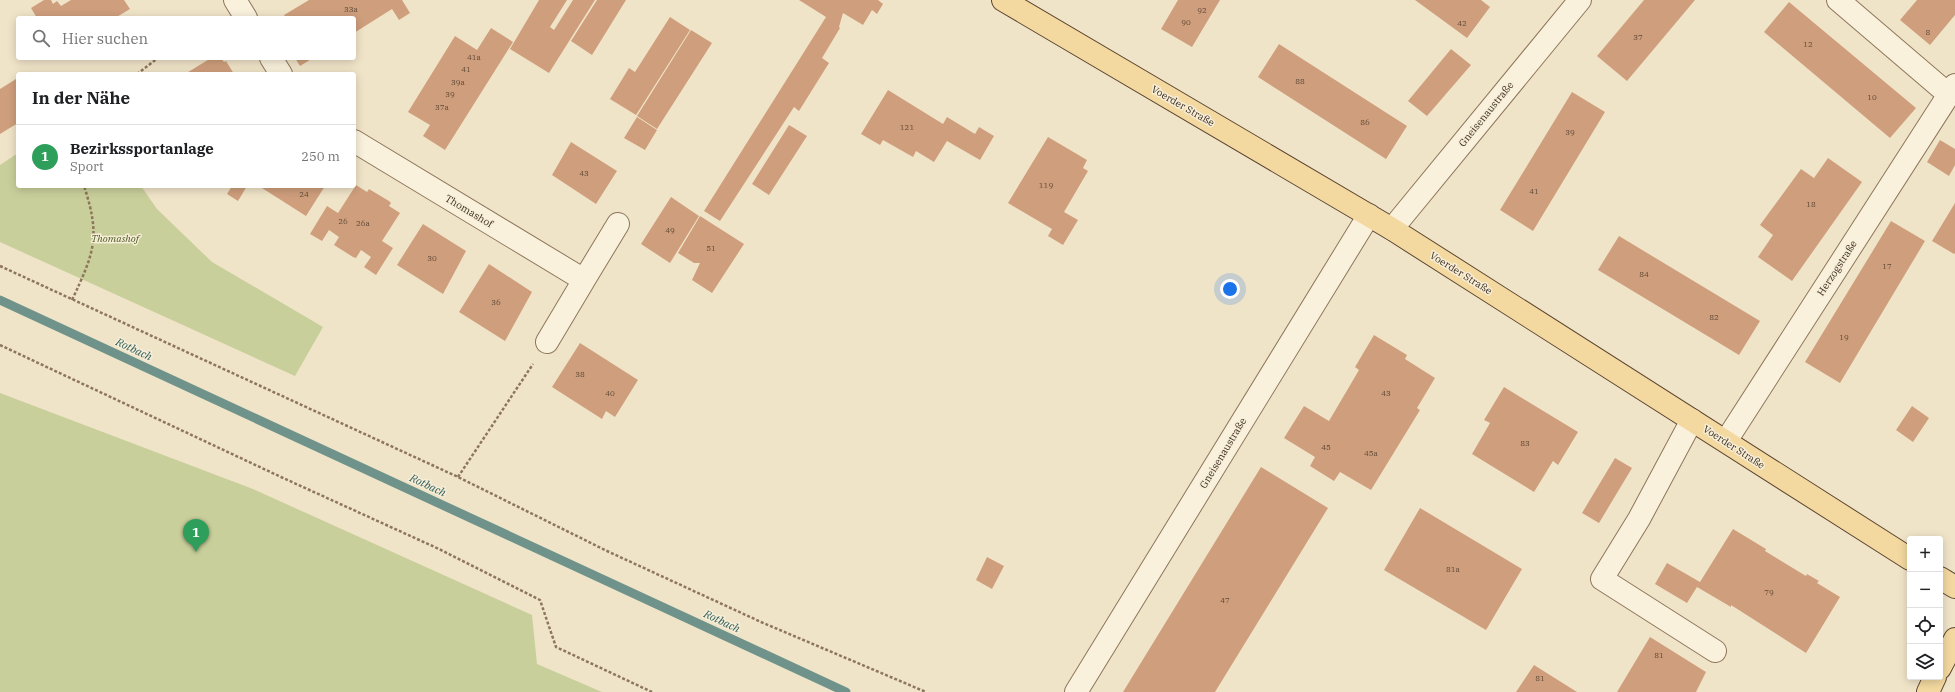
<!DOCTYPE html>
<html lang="de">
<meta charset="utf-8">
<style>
body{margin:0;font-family:"IBM Plex Serif",serif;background:#f6f6f6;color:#202124}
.controls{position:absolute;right:12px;bottom:12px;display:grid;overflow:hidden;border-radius:4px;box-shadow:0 2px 10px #0003}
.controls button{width:36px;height:36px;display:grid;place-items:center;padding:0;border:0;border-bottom:1px solid #e0e0e0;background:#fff;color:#202124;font:20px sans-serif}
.you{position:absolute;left:1230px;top:289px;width:14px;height:14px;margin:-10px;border:3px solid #fff;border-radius:50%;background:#1a73e8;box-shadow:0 0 0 6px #1a73e833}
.badge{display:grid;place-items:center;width:26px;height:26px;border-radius:50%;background:#9e2a2b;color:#fff;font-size:13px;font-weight:700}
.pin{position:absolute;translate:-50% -33px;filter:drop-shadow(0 1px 2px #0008)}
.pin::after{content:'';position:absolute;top:21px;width:14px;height:12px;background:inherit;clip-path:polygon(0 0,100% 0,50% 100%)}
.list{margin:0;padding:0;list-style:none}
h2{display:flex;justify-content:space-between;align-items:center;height:52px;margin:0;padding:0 16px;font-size:17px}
h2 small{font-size:13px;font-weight:400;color:#757577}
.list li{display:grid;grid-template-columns:26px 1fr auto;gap:12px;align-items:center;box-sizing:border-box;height:64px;padding:0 16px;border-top:1px solid #e0e0e0}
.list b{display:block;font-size:15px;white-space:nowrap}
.list p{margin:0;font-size:13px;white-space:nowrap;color:#757577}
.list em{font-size:13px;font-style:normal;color:#757577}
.icon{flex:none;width:22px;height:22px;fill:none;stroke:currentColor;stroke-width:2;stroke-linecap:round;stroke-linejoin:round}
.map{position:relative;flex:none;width:1955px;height:692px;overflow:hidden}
.search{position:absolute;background:#fff;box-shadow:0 2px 10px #0003;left:16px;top:16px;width:340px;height:44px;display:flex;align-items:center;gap:10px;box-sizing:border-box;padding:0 14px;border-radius:4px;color:#757577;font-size:15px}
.panel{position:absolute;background:#fff;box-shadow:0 2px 10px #0003;left:16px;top:72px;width:340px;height:116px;border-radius:4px}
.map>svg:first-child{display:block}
.green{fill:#c9cf9b}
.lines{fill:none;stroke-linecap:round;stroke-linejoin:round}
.stream{stroke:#6f938a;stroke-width:9}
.building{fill:#cf9f7d}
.minor-casing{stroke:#8d765c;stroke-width:24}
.major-casing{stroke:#5b4430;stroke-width:24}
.path{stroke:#8d765c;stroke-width:2.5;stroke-dasharray:3 2;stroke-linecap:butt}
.minor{stroke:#faf1dc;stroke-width:22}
.major{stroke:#f3d9a0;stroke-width:22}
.labels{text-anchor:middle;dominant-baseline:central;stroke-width:3;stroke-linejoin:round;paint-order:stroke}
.number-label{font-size:8px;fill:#624a37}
.street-label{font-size:10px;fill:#3d2e20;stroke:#f7eed8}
.park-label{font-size:10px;font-style:italic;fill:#4d5a26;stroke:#f7eed8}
.water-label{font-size:11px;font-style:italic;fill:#2f5d5a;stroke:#f7eed8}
</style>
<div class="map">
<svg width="1955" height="692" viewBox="0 0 1955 692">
<rect width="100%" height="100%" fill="#f0e4c8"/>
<path class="green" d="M18 153V186H141L157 209 212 262 323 327 295 376 0 242V165Z
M0 393 253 489 532 615 537 664 602 692H0Z"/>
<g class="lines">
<path class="stream" d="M0 300 846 692"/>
</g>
<path class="building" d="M44 0H51L53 4 57 1 61 6 71 0H124L130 9 115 18H37L31 8Z
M309 0H402L410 13 399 20 392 9 354 33V18H286L284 15Z
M539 0H567L550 27 554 30 573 0H595L549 73 510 49Z
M597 0H626L592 55 571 41Z
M799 0H878L883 4 877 14 872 10 863 25 843 13 839 27 840 28 822 58 829 63 799 111 794 107 720 221 704 211 826 17Z
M1178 0H1220L1192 47 1161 29Z
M1415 0H1481L1490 7 1467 38Z
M1644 0H1695L1627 81 1597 56Z
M1917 0H1955V15L1930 45 1900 20Z
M1789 2 1916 108 1890 138 1764 32Z
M670 17 690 30 636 115 610 99 629 68 635 72Z
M491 28 513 42 445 150 423 136 430 125 408 112 455 36 477 50Z
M691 30 712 43 657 129 637 116Z
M1279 44 1407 126 1386 159 1258 77Z
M1451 49 1471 65 1427 116 1408 101Z
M211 58H221L224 62 226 61 234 74H185Z
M295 58H313L300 66Z
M16 79 18 83V123L0 134V89Z
M888 90 943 124 947 117 975 134 979 127 994 136 980 160 947 141 934 162 916 151 913 157 883 140 880 145 861 134Z
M1572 92 1605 112 1533 231 1500 210Z
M637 117 657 130 645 150 624 138Z
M789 125 807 136 769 195 752 184Z
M1048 137 1087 160 1083 168 1088 171 1064 212 1078 220 1063 245 1048 236 1052 229 1008 203Z
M1940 140 1955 149V165L1949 176 1927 162Z
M571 142 617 171 596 204 552 175Z
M1828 158 1862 182 1792 281 1758 257 1773 235 1760 225 1801 169 1814 178Z
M356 185 367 192 369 189 389 201 391 203 389 206 400 213 382 241 393 248 376 275 364 267 371 257 361 250 356 258 353 257 334 245 339 237 329 230 322 241 310 234 327 206 338 213Z
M232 186H247L238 201 227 194Z
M263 186H325L306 216 262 188Z
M671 197 699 216 670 263 641 244Z
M1955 203V253L1954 254 1932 241Z
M700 216 744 244 712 293 692 280 700 263H694L678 253Z
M1891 221 1925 241 1840 383 1805 362Z
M423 224 466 251 443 294 397 265Z
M1619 236 1760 321 1739 355 1598 270Z
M489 264 532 292 505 341 459 312Z
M1374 335 1407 355 1405 359 1435 378 1417 408 1420 410 1371 490 1340 472 1334 481 1310 466 1315 457 1284 438 1304 406 1329 421 1359 370 1355 367Z
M580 343 638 380 615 417 606 411 602 419 552 387Z
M1504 387 1578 432 1558 465 1553 461 1534 492 1472 454 1490 423 1484 420Z
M1912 406 1929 418 1913 442 1896 430Z
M1615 458 1632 468 1599 523 1582 513Z
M1261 467 1328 508 1215 692H1123Z
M1420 508 1522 569 1486 630 1384 570Z
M1733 529 1766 549 1765 551 1806 576 1807 574 1819 581 1817 583 1840 597 1806 653 1731 605V607L1697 587 1687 603 1655 584 1667 563 1700 582Z
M987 557 1004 566 992 589 976 580Z
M1650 637 1706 672 1696 692H1617Z
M1534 665 1577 692H1516Z"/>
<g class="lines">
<g class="minor-casing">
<path id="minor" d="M235 0 246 18
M1838 0 1948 94
M271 58 281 74
M354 141 584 280 618 224
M1392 229 1580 0
M547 342 584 280
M1692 420 1639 519 1602 579 1715 651
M1726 441 1955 85
M1076 692 1369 215"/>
</g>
<g class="major-casing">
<path id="major" d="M1003 0 1392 229 1910 559
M1940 578 1955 587
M1940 668 1955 639
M1928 692 1935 677"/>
</g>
<path class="path" d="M137 74 158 58
M0 266 458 477 607 551 761 622 926 692
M72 300C94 253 101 237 84 186
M0 345 281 477 439 549 540 600 556 647 652 692
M458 477 533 364"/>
<use href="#minor" class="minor"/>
<use href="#major" class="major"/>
</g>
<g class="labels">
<g class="number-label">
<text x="351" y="9">33a</text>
<text x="1202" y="10">92</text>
<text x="1186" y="22">90</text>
<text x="1462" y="23">42</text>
<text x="1928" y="32">8</text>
<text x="1638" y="37">37</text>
<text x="1808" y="44">12</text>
<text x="474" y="57">41a</text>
<text x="466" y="69">41</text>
<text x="1300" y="81">88</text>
<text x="458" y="82">39a</text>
<text x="450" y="94">39</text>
<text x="1872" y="97">10</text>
<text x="442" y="107">37a</text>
<text x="1365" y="122">86</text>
<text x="907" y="127">121</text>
<text x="1570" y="132">39</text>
<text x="584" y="173">43</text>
<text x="1046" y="185">119</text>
<text x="1534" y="191">41</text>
<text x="304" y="194">24</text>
<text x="1811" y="204">18</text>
<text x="343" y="221">26</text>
<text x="363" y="223">26a</text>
<text x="670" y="230">49</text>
<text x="711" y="248">51</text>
<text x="432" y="258">30</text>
<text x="1887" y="266">17</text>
<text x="1644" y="274">84</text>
<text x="496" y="302">36</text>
<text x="1714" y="317">82</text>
<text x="1844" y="337">19</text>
<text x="580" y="374">38</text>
<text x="610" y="393">40</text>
<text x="1386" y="393">43</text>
<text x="1525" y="443">83</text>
<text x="1326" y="447">45</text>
<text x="1371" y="453">45a</text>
<text x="1453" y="569">81a</text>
<text x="1769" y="592">79</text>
<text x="1225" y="600">47</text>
<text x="1659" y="655">81</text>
<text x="1540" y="678">81</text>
</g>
<g class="street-label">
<text transform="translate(1183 106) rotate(30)">Voerder Straße</text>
<text transform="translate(1486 114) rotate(-51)">Gneisenaustraße</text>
<text transform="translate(469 211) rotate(31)">Thomashof</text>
<text transform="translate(1837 268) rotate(-57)">Herzogstraße</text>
<text transform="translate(1461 273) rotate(32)">Voerder Straße</text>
<text transform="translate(1734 447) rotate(33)">Voerder Straße</text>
<text transform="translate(1223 453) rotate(-59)">Gneisenaustraße</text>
</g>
<g class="park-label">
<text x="115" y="238">Thomashof</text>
</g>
<g class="water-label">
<text transform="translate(134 349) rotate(25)">Rotbach</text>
<text transform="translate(428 485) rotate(25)">Rotbach</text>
<text transform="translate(722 621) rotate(25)">Rotbach</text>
</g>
</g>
</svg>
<div class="controls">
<button>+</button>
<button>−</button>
<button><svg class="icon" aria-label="locate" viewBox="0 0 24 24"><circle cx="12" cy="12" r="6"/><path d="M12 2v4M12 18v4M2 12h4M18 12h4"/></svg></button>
<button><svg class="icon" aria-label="layers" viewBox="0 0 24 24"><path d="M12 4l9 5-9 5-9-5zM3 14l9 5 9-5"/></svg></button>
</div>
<div class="you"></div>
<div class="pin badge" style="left:196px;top:552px;background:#2e9e5b">1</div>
<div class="search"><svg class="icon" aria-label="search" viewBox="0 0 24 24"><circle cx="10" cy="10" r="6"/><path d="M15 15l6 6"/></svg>Hier suchen</div>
<section class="panel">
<h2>In der Nähe<small></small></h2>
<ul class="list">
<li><span class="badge" style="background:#2e9e5b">1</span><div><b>Bezirkssportanlage</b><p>Sport</p></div><em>250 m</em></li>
</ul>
</section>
</div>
